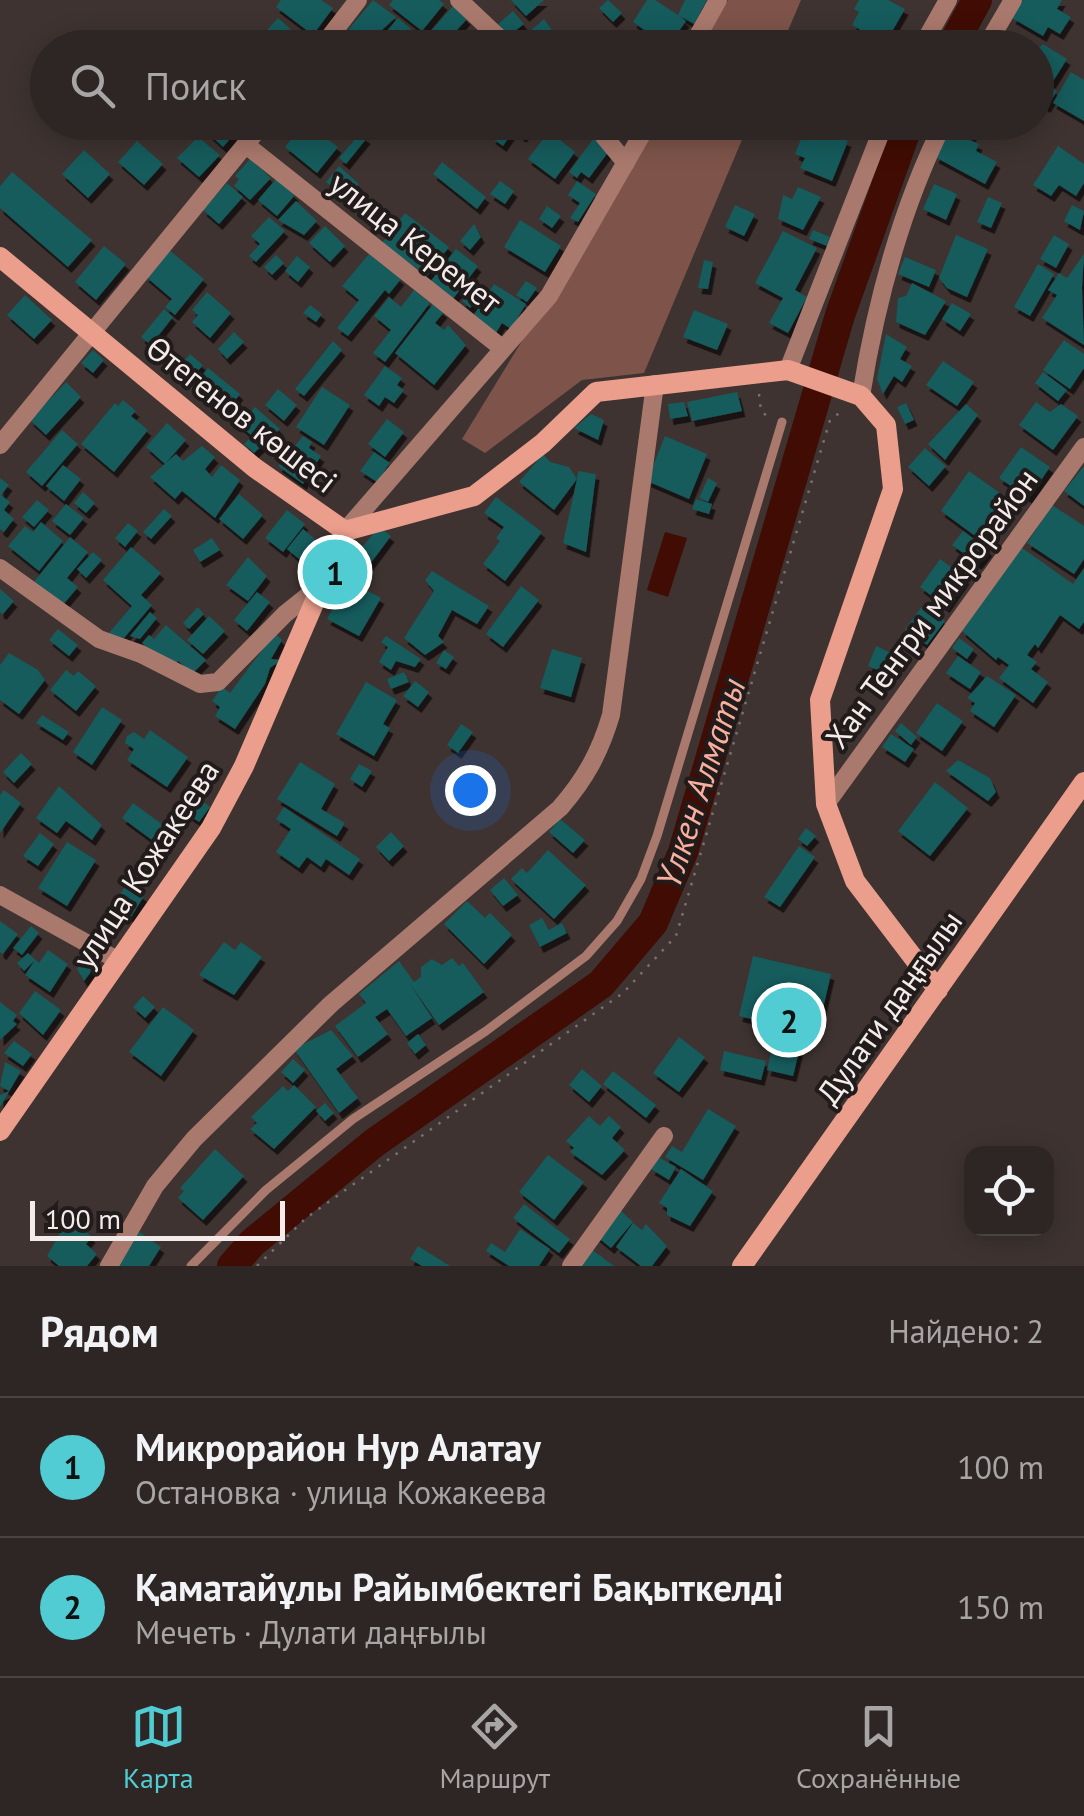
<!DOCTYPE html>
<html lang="ru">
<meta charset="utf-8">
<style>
body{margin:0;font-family:"PT Sans",sans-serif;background:#362e2c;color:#f1f3f6}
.controls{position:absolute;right:30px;bottom:30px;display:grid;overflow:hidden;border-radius:20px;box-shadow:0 5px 25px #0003}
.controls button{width:90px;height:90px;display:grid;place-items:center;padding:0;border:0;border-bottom:2px solid #494341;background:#2e2624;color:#f1f3f6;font:50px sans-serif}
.scale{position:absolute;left:30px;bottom:25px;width:255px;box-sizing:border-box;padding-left:10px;border:5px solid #f4ecea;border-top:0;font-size:28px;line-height:35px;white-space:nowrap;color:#f4ecea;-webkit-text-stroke:8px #211c1b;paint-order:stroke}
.you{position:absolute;left:470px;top:790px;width:35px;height:35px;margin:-25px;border:8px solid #fff;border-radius:50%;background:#1a73e8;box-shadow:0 0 0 15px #1a73e833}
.badge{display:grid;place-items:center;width:65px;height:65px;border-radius:50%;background:#51ccd2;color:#111;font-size:32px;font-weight:700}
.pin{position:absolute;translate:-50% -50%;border:5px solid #fff;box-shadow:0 2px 10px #0006}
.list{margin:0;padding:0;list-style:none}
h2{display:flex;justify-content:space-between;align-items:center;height:130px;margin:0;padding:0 40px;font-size:42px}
h2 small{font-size:32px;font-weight:400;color:#a7a5a6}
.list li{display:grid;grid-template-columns:65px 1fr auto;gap:30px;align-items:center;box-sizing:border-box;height:140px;padding:0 40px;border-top:2px solid #494341}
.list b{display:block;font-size:38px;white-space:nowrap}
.list p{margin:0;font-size:32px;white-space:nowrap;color:#a7a5a6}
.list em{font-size:32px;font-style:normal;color:#a7a5a6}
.icon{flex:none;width:55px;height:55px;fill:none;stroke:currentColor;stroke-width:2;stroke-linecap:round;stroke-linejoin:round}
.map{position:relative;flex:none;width:1084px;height:1266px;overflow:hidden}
.search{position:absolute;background:#2e2624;box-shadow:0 5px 25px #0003;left:30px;right:30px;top:30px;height:110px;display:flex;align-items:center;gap:25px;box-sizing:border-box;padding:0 35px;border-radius:55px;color:#a7a5a6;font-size:38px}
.sheet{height:410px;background:#2e2624}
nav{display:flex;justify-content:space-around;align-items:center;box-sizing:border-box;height:140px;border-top:2px solid #494341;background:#2e2624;font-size:28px;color:#a7a5a6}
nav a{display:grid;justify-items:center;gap:5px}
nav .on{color:#51ccd2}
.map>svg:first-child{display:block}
.green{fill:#7e544a}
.water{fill:#400c03}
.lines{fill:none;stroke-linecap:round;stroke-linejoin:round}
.river{stroke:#400c03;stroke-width:30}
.building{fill:#155b5d;filter:url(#shadow)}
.path{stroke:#7b716e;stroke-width:2.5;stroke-dasharray:2.5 8;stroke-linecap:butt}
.lane{stroke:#aa796d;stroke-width:9}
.street{stroke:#aa796d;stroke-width:18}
.secondary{stroke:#eb9e8b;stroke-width:20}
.labels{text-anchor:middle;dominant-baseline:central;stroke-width:8;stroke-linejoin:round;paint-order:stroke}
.street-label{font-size:32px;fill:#f4ecea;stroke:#211c1b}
.water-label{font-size:35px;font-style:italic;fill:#f8af9e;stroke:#211c1b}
</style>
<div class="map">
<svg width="1084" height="1266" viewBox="0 0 1084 1266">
<defs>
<filter id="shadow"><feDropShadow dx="3.5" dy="6" stdDeviation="0" flood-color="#0009"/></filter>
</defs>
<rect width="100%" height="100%" fill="#3e3330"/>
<path class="green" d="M728 0H801L781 47 700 48Z
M655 123H749L644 373 582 380 485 453 462 439Z"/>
<path class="water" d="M665 532 687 538 668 597 647 590Z"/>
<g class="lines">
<path class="river" d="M951 48 977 0
M232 1266 252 1243 374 1143 601 984 653 923 683 852 840 315 909 122"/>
</g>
<path class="building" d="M281 0H321L333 8 313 35 276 7Z
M373 0 396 17 366 45 348 30Z
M393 0H439L444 4 422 31 389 5Z
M511 0H544L526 16Z
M608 0 622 13 613 22 599 8Z
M647 0H655L678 15 685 0H707L694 24 678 15 686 21 668 47 633 22Z
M859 0H888L905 9 886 42 878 38 872 48 857 45 864 32 852 25 859 12 854 9Z
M1023 0H1062L1057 9 1071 17 1060 34 1048 27 1043 36 1012 18Z
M453 6 467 19 457 30 470 41 464 48H437L441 44 429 33Z
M513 11 524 24 507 37 497 25Z
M278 18 308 45 305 48H270L260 38Z
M398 18 411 29 389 48 380 39Z
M544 19 560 41 554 48 514 45Z
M1043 44 1067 59 1052 83 1036 74V51Z
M1071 72 1084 80V121L1053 103Z
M1042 82 1057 91 1047 107 1036 101Z
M196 122H241L243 124 223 147Z
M305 122 338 147 317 173 285 147Z
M502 122H534L523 137 514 130 503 146 492 138Z
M954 122 979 124 970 140 979 144 976 151 997 162 985 184 935 157Z
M818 128 848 141 832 181 800 168 805 158 795 154 803 134 814 138Z
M549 131 575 152 555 179 528 159Z
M360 133 367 138 346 164 339 158Z
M198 137 220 155 199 177 177 158Z
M593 139 609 151 589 178 581 172 577 178 569 172Z
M137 141 163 164 144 185 118 162Z
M1058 146 1084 164V183L1076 196 1059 185 1051 196 1033 185Z
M84 150 110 174 88 198 62 174Z
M250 159 271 178 250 200 234 186 239 179 235 176Z
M442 162 486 197 477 209 433 174Z
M339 166 359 184 346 199 326 182Z
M12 172 92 240 68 267 0 208V186Z
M276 179 295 195 277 216 258 200Z
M500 181 514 191 505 204 490 194Z
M577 181 596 194 578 222 570 218 580 203 568 195Z
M227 183 243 197 219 224 203 210Z
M934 184 957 194 946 220 923 209Z
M798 187 821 197 803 230 778 219 783 195 792 199Z
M369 197 396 219 384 234 357 212Z
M988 197 1002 203 991 228 977 222Z
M296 201 317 221 304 235 278 220Z
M735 205 755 214 744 236 725 227Z
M1072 205 1084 211 1080 230 1064 221Z
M547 206 561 216 552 228 539 219Z
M405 213 449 247 427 276 382 243Z
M269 217 285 231 256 262 249 256 260 244 251 236Z
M520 220 561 246 545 272 504 247Z
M474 224 481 237 470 250 460 241Z
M325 226 345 246 330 262 309 243Z
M813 230 830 237 827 246 809 239Z
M783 231 817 248 795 290 807 297 788 333 769 323 783 298 755 283Z
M956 235 988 249 967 297 947 288 939 278Z
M1054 235 1069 244 1056 268 1040 259Z
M104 246 126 264 96 300 75 282Z
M168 249 204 279 175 315 165 307 172 299 145 276Z
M456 249 478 266 453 299 430 282Z
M369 254 401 279 389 294 385 290 348 336 337 328 359 300 342 286Z
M1084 254 1082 288 1084 345 1042 318 1057 295 1048 290 1059 273 1067 278Z
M276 255 284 263 272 275 264 267Z
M297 256 310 267 298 282 285 271Z
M905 257 936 270 929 287 898 274Z
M704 260 713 262 708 289 698 288Z
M1038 264 1054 274 1030 316 1014 307Z
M526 281 537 288 527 302 516 295Z
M912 283 946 301 925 335 896 322 898 298 906 296Z
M494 284 526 304 511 329 502 323 496 333 472 318Z
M471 289 480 296 470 308 462 301Z
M414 290 430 303 385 362 373 353 391 330 374 316 389 297 401 307Z
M207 292 231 313 210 338 192 322 198 315 192 310Z
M25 295 52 320 34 339 7 315Z
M952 303 971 314 960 331 942 319Z
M433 304 444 312 435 323 444 330 448 325 466 345 434 385 395 353Z
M310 305 322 314 316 322 303 313Z
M164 309 173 317 151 345 141 337Z
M694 310 728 324 717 350 683 337Z
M234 332 244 342 227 359 218 349Z
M886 334 907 347 900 359 912 366 902 382 894 376 883 394 877 379Z
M1064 340 1084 354V368L1070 389 1043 370Z
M333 341 342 350 304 396 295 389Z
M93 350 104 360 93 373 81 363Z
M190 354 203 365 192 378 179 367Z
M943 361 974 382 957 406 926 385Z
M385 366 402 378 397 385 404 390 394 403 385 397 379 406 364 395Z
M208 368 240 394 224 415 191 388Z
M1043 372 1067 390 1058 401 1035 383Z
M66 382 81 397 46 435 30 420Z
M322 387 350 405 324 445 296 427Z
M278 389 297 405 284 421 265 405Z
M737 392 742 411 692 421 687 402Z
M123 400 136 411 131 416 148 430 114 472 81 444 115 403 118 406Z
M684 402 688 416 670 419 668 404Z
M1036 402 1050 412 1061 404 1078 416 1053 450 1019 425Z
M906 403 914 420 905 424 897 407Z
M966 404 978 415 945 460 928 444Z
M255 407 280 429 254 453 244 444 252 436 239 425Z
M591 414 604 420 598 440 574 428Z
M387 419 404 432 385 457 368 444Z
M167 423 186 440 165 464 146 447Z
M62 430 78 444 42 486 26 472Z
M303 436 312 442 309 448 321 456 303 484 278 466Z
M665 436 707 454 689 499 647 481Z
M202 446 215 457 205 469 212 477 221 465 240 480 215 518 182 491 175 499 150 477 176 454 183 461Z
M1021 447 1050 467 1029 498 999 478Z
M925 448 946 466 929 486 908 467Z
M374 452 390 463 377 482 360 471Z
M543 454 550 462 569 467 577 479 578 471 596 474 586 552 563 543 577 479 554 510 519 482Z
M63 465 81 479 64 501 46 486Z
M1084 466V506L1064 491Z
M969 471 1011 501 982 541 941 511Z
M0 478 9 485 1 495 10 502 4 510 14 519 4 532 0 529Z
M708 478 717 483 708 502 699 498Z
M83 492 95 503 86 513 74 503Z
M239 494 263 515 243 539 219 519Z
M496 497 542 532 505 581 483 564 500 541 496 538 504 527 484 513Z
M696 499 712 504 709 514 692 509Z
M37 500 49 510 34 527 22 517Z
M66 504 84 518 70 535 52 521Z
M1052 505 1084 526V559L1074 574 1027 543Z
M164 509 172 516 151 539 143 532Z
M287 510 305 524 283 552 265 538Z
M41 522 63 541 39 571 8 546 25 526 33 532Z
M128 523 138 531 125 547 115 538Z
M379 527 391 536 367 568 353 558Z
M303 529 315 539 299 559 287 549Z
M963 531 989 550 978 564 952 545Z
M70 537 88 552 67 578 78 587 62 606 33 583Z
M212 538 220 550 200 562 193 550Z
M1018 545 1073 584 1084 568V622L1079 629 1060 615 1038 648 1035 644 1027 655 1037 662 1031 669 1048 682 1033 703 999 678 1009 665 998 657 996 660 962 631Z
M131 547 161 573 141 595 152 605 124 638 108 634 132 606 103 580Z
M93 552 102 560 86 578 77 569Z
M248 557 267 576 248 601 226 585Z
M940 559 966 578 946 607 920 587Z
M432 571 489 606 477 624 452 610 438 636 444 642 425 655 404 638 434 591 425 580Z
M348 580 381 598 359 636 327 619Z
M521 586 539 600 503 647 486 634Z
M0 589 14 601 3 614 0 612Z
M257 592 270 602 247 631 234 620Z
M924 604 945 621 927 645 905 629Z
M198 607 204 614 189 629 183 623Z
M150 612 157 618 140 639 130 636Z
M209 616 225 631 203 654 187 640Z
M166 625 206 660 193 673 178 661 172 668 142 643 149 635 154 639Z
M58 629 78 645 69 656 49 640Z
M275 633 282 640 271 659 281 660 270 668 265 684 235 729 215 716 220 707 212 701 222 687 230 693Z
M386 636 421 659 415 667 396 661 391 670 379 662 388 647 381 642Z
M959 638 974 649 967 659 952 648Z
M876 646 891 653 884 673 868 666Z
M552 649 582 658 571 697 540 688Z
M444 650 454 657 446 669 436 663Z
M9 653 38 670 45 680 19 714 0 700V665Z
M958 656 981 672 970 689 946 673Z
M66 670 74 676 78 671 96 686 76 711 50 690Z
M404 672 409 682 391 689 387 679Z
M987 676 1016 695 994 727 970 711 975 703 967 698Z
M415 681 429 692 418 707 403 696Z
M366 682 397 700 383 724 390 728 374 756 336 734Z
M937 703 963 721 942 751 916 733Z
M102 707 122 720 92 765 73 752Z
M42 715 69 732 63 740 36 723Z
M901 723 917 737 911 745 895 731Z
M461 724 473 732 458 753 447 745Z
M150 730 188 757 167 787 127 760 134 749 125 743 127 736 134 732 144 739Z
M891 734 914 749 905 762 882 747Z
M21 753 32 764 14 783 3 772Z
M958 760 990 778 996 792 988 801 946 771Z
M300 762 335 784 321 809 345 823 337 836 277 799Z
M359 764 372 771 362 787 350 779Z
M935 782 968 808 930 856 898 831Z
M59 786 102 825 92 840 66 821 57 833 36 818Z
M4 790 21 803 0 833V795Z
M200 799 210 807 199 822 189 815Z
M133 803 163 825 152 840 122 818Z
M284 807 360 859 349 875 326 859 321 867 307 857 299 868 276 852 291 829 276 819Z
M560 819 585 840 573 853 549 832Z
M806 828 816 836 807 846 798 839Z
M391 832 404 846 389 861 376 847Z
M40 833 54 844 38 866 23 856Z
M67 842 96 860 67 906 38 888Z
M799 846 815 857 780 907 764 897Z
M548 850 586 885 554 919 511 879 522 868 527 873Z
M504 878 518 895 503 906 490 890Z
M126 885 144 896 131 917 112 906Z
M467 901 485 918 490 913 512 935 484 964 444 924Z
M542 918 549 930 562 923 567 933 540 947 529 925Z
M0 921 18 934 3 954 0 952Z
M31 926 39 933 22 955 13 948Z
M224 942 235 950 241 942 262 957 234 995 199 975Z
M48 950 68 964 50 992 25 975 35 960 24 971 17 963 28 953 39 963Z
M86 956 97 964 84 981 77 969Z
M753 956 831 974 818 1030 805 1027 793 1076 767 1070 777 1025 739 1016Z
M452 958 459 966 463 963 484 992 439 1025 410 984 432 1018 406 1036 387 1009 375 1017 388 1034 358 1057 335 1026 366 1003 359 994 399 961 414 982 421 977V967L432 959 442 965Z
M35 991 61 1010 43 1035 19 1013Z
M143 996 155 1007 145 1018 133 1007Z
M0 1002 17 1015 13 1021 17 1024 0 1040Z
M163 1007 194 1030 161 1076 129 1052Z
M331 1030 353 1056 336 1069 358 1098 339 1113 294 1049Z
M418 1034 426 1045 415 1054 407 1043Z
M679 1037 705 1057 679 1092 653 1073Z
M14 1041 32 1054 23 1066 4 1053Z
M724 1051 766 1061 761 1080 720 1070Z
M293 1059 305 1070 293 1083 281 1072Z
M5 1062 21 1071 0 1107V1095L9 1091 0 1086Z
M582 1069 602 1086 589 1102 569 1085Z
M613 1071 656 1105 646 1118 603 1084Z
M294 1085 316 1107 274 1149 250 1129 257 1123 251 1117 283 1086 288 1091Z
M325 1103 334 1113 325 1121 316 1111Z
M708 1109 736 1126 703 1180 665 1157 672 1146 682 1152Z
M589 1116 600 1126 609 1116 621 1127 612 1138 625 1150 602 1175 570 1152 574 1148 566 1141Z
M215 1149 244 1176 203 1220 178 1198 184 1191 180 1188Z
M548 1155 584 1182 554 1220 519 1192Z
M658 1157 676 1167 669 1180 651 1169Z
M681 1169 713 1191 690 1226 667 1215V1208L659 1203Z
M524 1204 570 1239 559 1253 513 1218Z
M619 1209 633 1222 611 1248 596 1236Z
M76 1223 92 1237 86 1244 97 1254 87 1266H59L47 1256 65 1224Z
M633 1223 642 1230 646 1224 667 1246 652 1266H641L616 1247Z
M520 1229 550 1249 539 1266H509L486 1251 491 1243 505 1252Z
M138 1231 161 1247 149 1266H115Z
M418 1246 450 1266H422L410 1259Z
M591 1249 614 1266H579Z"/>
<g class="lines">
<path class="path" d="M759 394 761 411 768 417
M257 1266 306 1218 623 993 676 936 830 420 842 411"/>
<path class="lane" d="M191 1266 266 1190 353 1119 486 1031 586 956 617 921 641 879 657 836 782 422"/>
<path class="street" d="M459 0 510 48
M321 48 358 0
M691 48 718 0
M921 48 948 0
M985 48 1013 0
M592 122 626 163
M246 145 502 348
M788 370 885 122
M861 396C876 302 901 208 944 122
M0 445 264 122
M345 531 549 296 649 122
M0 568 99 639 141 654 200 684 218 682 285 614 320 586
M826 804 1084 447
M0 895 119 961
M109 1266 155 1186 194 1139 331 1004 560 808C586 778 600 752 611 715L655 384
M571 1266 664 1136"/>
<path class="secondary" d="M0 257 255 468 345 531 474 496 543 443 596 392 788 370 861 396 886 425 893 489 820 700 826 804 855 881 938 990
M0 1131 211 828 244 766 345 531
M742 1266 1084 782"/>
</g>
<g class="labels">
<g class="street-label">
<text transform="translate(416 242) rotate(38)">улица Керемет</text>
<text transform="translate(242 414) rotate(38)">Өтегенов көшесі</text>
<text transform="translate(931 608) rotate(-54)">Хан Тенгри микрорайон</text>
<text transform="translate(145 864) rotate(-57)">улица Кожакеева</text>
<text transform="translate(889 1007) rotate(-55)">Дулати даңғылы</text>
</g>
<g class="water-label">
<text transform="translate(700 783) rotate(-72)">Үлкен Алматы</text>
</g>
</g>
</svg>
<div class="controls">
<button><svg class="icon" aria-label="locate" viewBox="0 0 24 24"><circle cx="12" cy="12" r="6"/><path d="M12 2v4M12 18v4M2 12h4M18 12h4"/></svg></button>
</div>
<div class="scale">100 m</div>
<div class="you"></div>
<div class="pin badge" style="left:335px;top:572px">1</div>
<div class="pin badge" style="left:789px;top:1020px">2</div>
<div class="search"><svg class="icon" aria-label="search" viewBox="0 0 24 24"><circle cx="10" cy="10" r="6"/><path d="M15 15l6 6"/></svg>Поиск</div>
</div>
<section class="sheet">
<h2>Рядом<small>Найдено: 2</small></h2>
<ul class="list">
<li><span class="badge">1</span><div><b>Микрорайон Нур Алатау</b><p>Остановка · улица Кожакеева</p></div><em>100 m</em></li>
<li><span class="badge">2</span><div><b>Қаматайұлы Райымбектегі Бақыткелді</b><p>Мечеть · Дулати даңғылы</p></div><em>150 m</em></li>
</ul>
</section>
<nav>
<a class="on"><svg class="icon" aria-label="map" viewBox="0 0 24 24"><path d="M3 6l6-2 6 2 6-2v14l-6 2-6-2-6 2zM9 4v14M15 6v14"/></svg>Карта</a>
<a><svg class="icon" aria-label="directions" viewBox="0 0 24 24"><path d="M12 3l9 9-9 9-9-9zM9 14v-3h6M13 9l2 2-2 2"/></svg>Маршрут</a>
<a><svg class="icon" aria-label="saved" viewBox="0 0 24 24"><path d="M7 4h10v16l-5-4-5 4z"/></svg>Сохранённые</a>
</nav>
